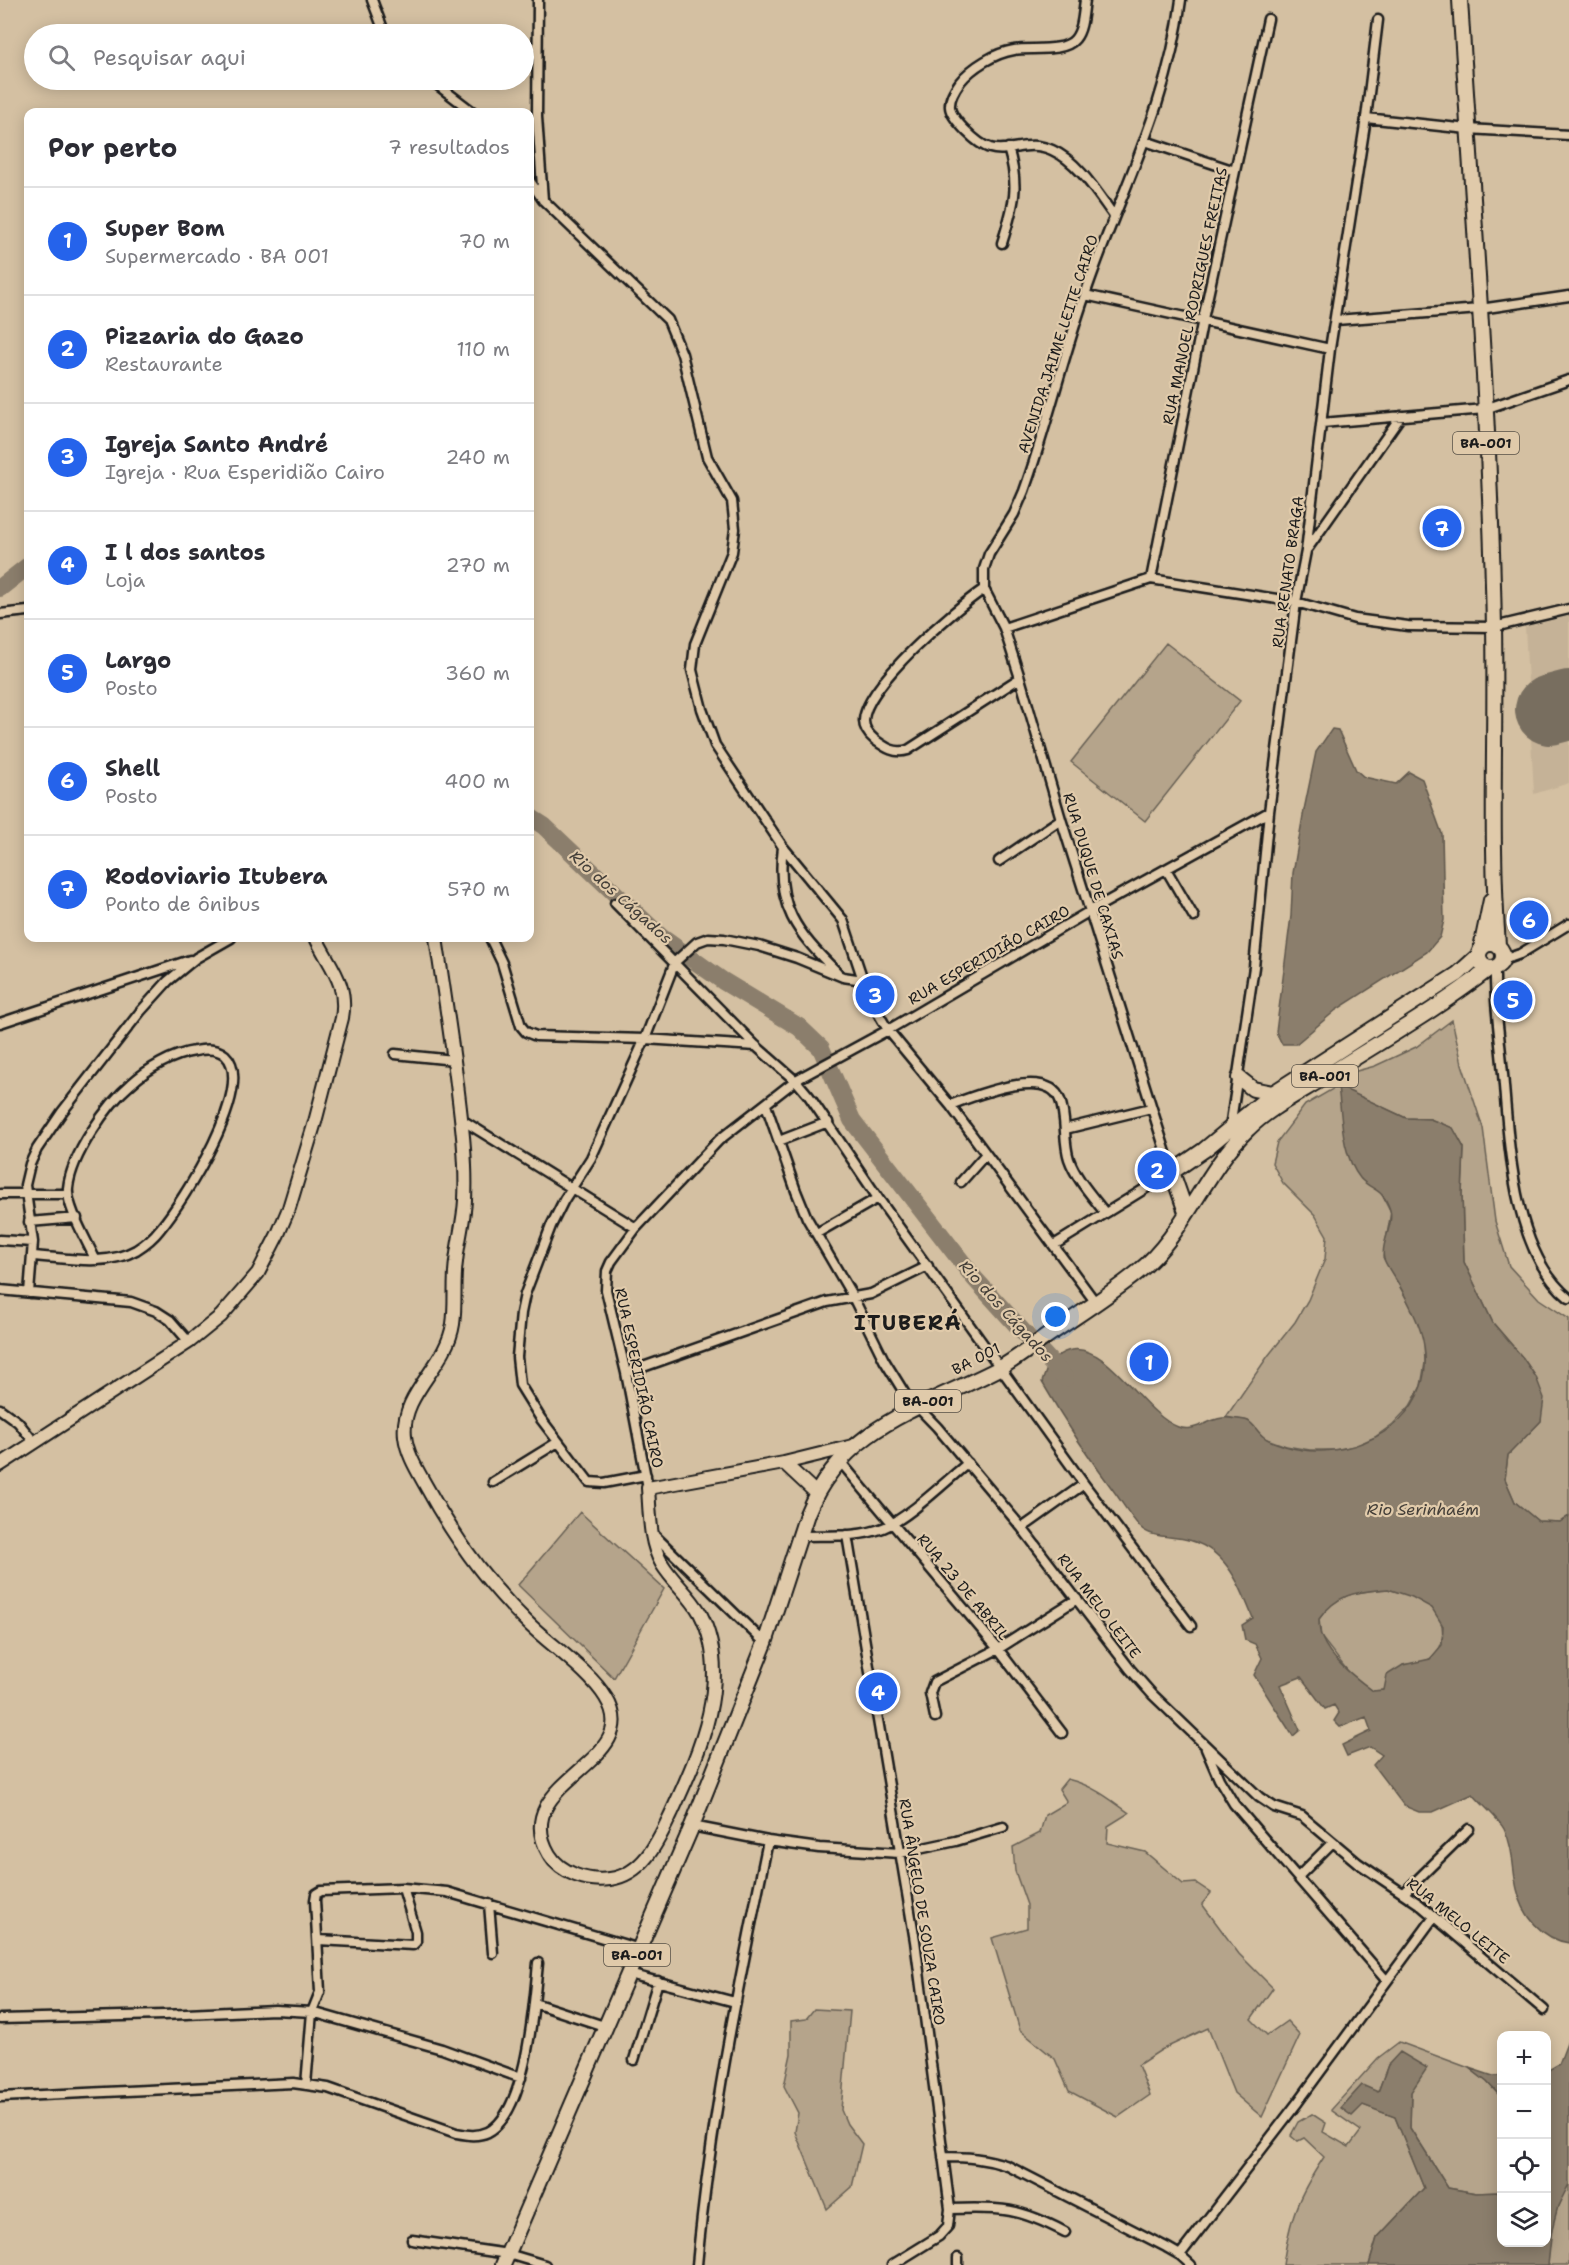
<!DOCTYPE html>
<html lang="pt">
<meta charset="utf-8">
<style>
body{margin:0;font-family:"Shantell Sans",sans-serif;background:#f7f7f7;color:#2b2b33}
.controls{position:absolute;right:18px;bottom:18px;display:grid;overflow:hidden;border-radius:12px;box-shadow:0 3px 15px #0003}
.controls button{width:54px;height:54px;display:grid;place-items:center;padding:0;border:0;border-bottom:2px solid #e1e1e2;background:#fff;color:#2b2b33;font:30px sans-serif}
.you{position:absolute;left:1056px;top:1317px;width:21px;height:21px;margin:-15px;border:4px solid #fff;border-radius:50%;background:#1a73e8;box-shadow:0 0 0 9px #1a73e833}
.badge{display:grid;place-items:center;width:39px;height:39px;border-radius:50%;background:#2563eb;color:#fff;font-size:20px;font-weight:700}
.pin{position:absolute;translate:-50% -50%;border:3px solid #fff;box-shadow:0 2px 6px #0006}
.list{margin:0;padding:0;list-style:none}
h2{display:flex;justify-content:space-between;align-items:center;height:78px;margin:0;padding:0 24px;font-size:26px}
h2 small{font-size:20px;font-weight:400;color:#7c7c81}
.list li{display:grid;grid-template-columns:39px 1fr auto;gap:18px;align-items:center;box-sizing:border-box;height:108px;padding:0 24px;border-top:2px solid #e1e1e2}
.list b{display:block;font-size:22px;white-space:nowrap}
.list p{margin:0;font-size:20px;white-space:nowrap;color:#7c7c81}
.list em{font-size:20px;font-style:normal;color:#7c7c81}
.icon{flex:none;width:33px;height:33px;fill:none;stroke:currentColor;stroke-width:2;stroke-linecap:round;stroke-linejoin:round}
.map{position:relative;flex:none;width:1569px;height:2265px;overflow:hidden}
.search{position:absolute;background:#fff;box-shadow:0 3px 15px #0003;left:24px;top:24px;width:510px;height:66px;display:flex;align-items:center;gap:15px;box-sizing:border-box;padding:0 21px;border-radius:33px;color:#7c7c81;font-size:22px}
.panel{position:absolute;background:#fff;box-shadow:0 3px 15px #0003;left:24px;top:108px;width:510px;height:834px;border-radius:12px}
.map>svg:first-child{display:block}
.built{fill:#c5b297}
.green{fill:#b5a48b;stroke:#686054;stroke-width:1.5}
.water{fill:#8b7e6c;stroke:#5f574c;stroke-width:1.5;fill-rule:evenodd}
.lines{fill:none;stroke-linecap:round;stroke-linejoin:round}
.river{stroke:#8b7e6c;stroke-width:18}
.runway{stroke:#786e5f;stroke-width:70}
.street-casing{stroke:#1c1c1c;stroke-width:13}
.secondary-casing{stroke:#1c1c1c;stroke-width:16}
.primary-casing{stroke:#1c1c1c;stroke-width:18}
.street{stroke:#e0caaa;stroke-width:8}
.secondary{stroke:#e0caaa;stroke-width:12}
.primary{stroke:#e0caaa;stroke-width:14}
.labels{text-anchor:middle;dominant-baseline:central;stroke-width:4.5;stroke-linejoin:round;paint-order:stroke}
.shield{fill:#e0caaa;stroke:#575047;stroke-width:1.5}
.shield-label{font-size:14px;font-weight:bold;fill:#1c1c1c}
.street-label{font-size:15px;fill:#1c1c1c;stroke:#e0caaa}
.water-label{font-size:16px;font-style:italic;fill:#433e38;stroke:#e0caaa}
.district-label{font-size:21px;font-weight:bold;letter-spacing:1.5px;fill:#1c1c1c;stroke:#e0caaa}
</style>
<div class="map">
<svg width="1569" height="2265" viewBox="0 0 1569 2265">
<rect width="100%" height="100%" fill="#d4c0a2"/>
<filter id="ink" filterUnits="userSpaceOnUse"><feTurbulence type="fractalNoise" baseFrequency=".0167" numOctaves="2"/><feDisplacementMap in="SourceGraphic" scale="12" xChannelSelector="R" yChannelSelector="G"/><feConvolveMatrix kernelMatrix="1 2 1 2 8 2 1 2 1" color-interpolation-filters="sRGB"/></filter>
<g filter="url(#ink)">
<path class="built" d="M1569 616V783L1534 794 1525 627Z"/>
<path class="green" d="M1166 643 1240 701 1145 821 1071 762Z
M1452 1020 1462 1064 1483 1128 1495 1221 1509 1266 1539 1299 1569 1319V1516L1560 1522 1538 1521 1515 1502 1505 1479 1508 1455 1541 1421 1536 1377 1523 1358 1493 1323 1464 1262 1462 1194 1464 1148 1453 1128 1430 1119 1406 1118 1339 1087 1345 1138 1361 1179 1380 1191 1391 1212 1383 1257 1418 1319 1424 1341 1425 1363 1421 1386 1410 1406 1393 1424 1375 1437 1355 1446 1333 1450H1310L1286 1446 1264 1438 1248 1421 1226 1417 1268 1356 1295 1322 1308 1300 1325 1259 1327 1236 1315 1215 1283 1183 1272 1163 1277 1142 1305 1105 1338 1086 1353 1072 1375 1066 1416 1047Z
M580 1512 664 1589 614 1678 518 1585Z
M1388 1589C1402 1593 1421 1597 1432 1608 1446 1621 1447 1646 1431 1658 1425 1663 1411 1663 1403 1665L1384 1690 1373 1691 1350 1674 1321 1637 1319 1619C1338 1592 1358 1592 1388 1589Z
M1067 1779C1092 1785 1109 1798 1129 1813L1108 1826 1107 1843 1145 1852 1183 1884 1196 1883 1211 1893 1202 1904 1239 1954 1273 1988 1251 2019 1267 2035 1287 2021 1300 2035 1262 2117 1234 2093 1208 2028 1161 2050 1138 2065 1150 2095 1118 2117 1069 2091 1055 2059 1020 2030 992 1938 1027 1928V1905L1015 1871 1013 1847 1040 1833 1045 1815 1067 1802 1059 1789Z
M814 2009 850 2011 841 2110 847 2124 862 2144 852 2187 827 2209 795 2132 798 2113 784 2086 791 2054V2021L806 2019Z
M1399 2042 1469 2068 1487 2082 1501 2097V2192L1476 2193 1448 2188 1410 2128 1411 2092 1388 2065 1378 2092 1363 2105 1395 2117 1424 2188 1377 2238 1369 2265H1283C1290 2217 1297 2198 1324 2157L1304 2138 1298 2141 1291 2135 1298 2122 1312 2114 1326 2123 1323 2132 1349 2147 1361 2131 1331 2110 1378 2058Z
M1569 2184V2265H1548C1549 2238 1553 2207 1569 2184Z"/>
<path class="water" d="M1332 729 1338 730 1356 770 1364 777 1396 784 1409 772 1422 779 1442 834 1444 920 1440 937 1427 952 1336 1010 1296 1044H1282L1276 1032 1291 916 1293 873 1304 810 1316 752Z
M1338 1086 1406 1118 1430 1119 1453 1128 1464 1148 1462 1194 1464 1262 1493 1323 1523 1358 1536 1377 1544 1398 1541 1421 1508 1455 1505 1479 1515 1502 1538 1521 1560 1522 1569 1516V1943C1542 1939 1523 1916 1517 1889 1512 1869 1514 1848 1504 1829 1499 1819 1481 1804 1473 1794L1433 1812H1419L1404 1806 1373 1765 1382 1755 1370 1747 1347 1756 1342 1745 1371 1731 1366 1717 1340 1727 1334 1721 1339 1713 1334 1705 1325 1709 1301 1677 1280 1685 1300 1730 1293 1736 1254 1675 1262 1658 1255 1644 1245 1640 1242 1625 1253 1618C1239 1584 1226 1547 1184 1539 1170 1536 1151 1538 1140 1527 1130 1516 1122 1502 1113 1490 1086 1454 1064 1420 1042 1382L1050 1360C1056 1357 1064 1351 1071 1350 1108 1342 1144 1415 1178 1427 1195 1434 1213 1415 1230 1418 1235 1419 1243 1419 1248 1421 1254 1424 1258 1433 1264 1437 1269 1441 1278 1444 1285 1446 1335 1462 1403 1439 1421 1386 1434 1348 1415 1314 1398 1283 1393 1275 1387 1267 1384 1259 1380 1244 1394 1225 1390 1210 1383 1187 1371 1191 1360 1178 1341 1154 1342 1116 1338 1086ZM1388 1589 1412 1597 1432 1608 1443 1626 1442 1645 1430 1659 1403 1665 1387 1675 1384 1690 1373 1691C1356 1678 1330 1659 1322 1638 1319 1632 1319 1625 1319 1619 1338 1592 1358 1592 1388 1589Z
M1569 2038V2184L1558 2206 1552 2229 1548 2265H1369L1377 2238 1424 2188 1395 2117 1363 2105 1352 2116 1341 2108 1362 2085 1378 2092 1388 2065 1400 2052 1427 2068 1411 2092 1410 2128 1448 2188 1476 2193 1501 2192 1502 2242H1546L1547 2071 1559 2064Z
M1469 2068 1493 2076H1501V2097L1487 2082Z"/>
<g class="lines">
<path class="river" d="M0 588 28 566
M530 817 544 826 661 937 723 981 799 1027 821 1048 852 1120 975 1279 1065 1378"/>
<path class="runway" d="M1550 710 1569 705"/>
<g class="street-casing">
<path id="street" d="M372 0 385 34
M538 0 537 117 543 200
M1085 0C1083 13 1083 29 1075 39 1064 53 1030 47 1014 50 995 53 972 67 960 82 955 89 949 98 950 107 951 119 978 145 990 148 1009 154 1027 139 1052 150 1079 162 1097 193 1114 216
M431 80 473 112
M1366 118 1468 129 1569 135
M1145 141 1235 171
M530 181 543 200 668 320 682 354 707 457 732 501 735 529 732 552 695 644 692 670 702 709 715 745 783 847 843 920 863 980 875 1008 888 1030 950 1105 1096 1303
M1002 243C1014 205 1020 187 1008 148
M1085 295 1330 349
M1336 320 1480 309 1569 296
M1322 423 1485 409 1569 380
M1308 548 1401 416
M1151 579 1203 319 1268 19
M984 589C956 608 864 686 864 721 864 729 869 735 875 740 886 748 895 754 908 750L1020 678
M0 614 28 611
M1004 628 1151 579 1296 602 1355 619 1408 626 1494 627 1569 609
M783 847C775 906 797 933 837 972
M999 861 1061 819
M1166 869 1194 917
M615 903 756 1046 798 1083 809 1096 878 1198 1084 1484 1191 1626
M490 938 502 963 521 1026 526 1032 536 1036 645 1039 756 1046
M1503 960 1520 954 1569 924
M1495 968C1494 1003 1500 1038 1503 1074 1509 1141 1512 1252 1569 1298
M0 1023 190 960
M395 1054 454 1060
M766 1105 796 1191 807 1218 853 1297 884 1360 905 1394 937 1427 1022 1528 1130 1669 1152 1694 1259 1797 1274 1807 1302 1816 1358 1863 1419 1904 1544 2010
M950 1105C972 1097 1048 1065 1060 1100 1067 1119 1063 1141 1069 1159 1076 1179 1093 1197 1105 1213
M462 1120 636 1228
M1230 1128 1254 967 1269 812 1296 602 1306 551 1330 349 1366 118 1378 20
M1065 1129 1151 1108
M779 1141 828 1122
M961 1182 985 1155
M0 1194H68
M29 1222 77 1218
M817 1233 878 1198
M0 1240 33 1242
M1054 1245 1172 1172 1061 819 1020 678 1004 628 984 589V569L989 554 1014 514 1024 491C1047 427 1062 360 1085 295 1119 194 1168 107 1181 0
M33 1256C66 1258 106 1267 136 1250 144 1245 154 1237 160 1229 182 1203 258 1085 225 1055 217 1048 204 1049 195 1051 173 1054 147 1069 131 1084 107 1104 71 1156 68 1188 66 1206 87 1241 95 1259
M0 1290 131 1302 156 1311 170 1320 189 1342
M29 1293 33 1242 25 1185 30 1164 37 1149 62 1112 140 1012 168 981 196 958 231 938
M626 1373 827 1302 871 1294 928 1266
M0 1409 18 1422 34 1442
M839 1460 998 1649 1062 1733
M646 1475 604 1483 589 1482 541 1419 520 1385 517 1357 521 1313 525 1294 551 1226 564 1200 591 1158 645 1039 675 962 697 942 708 938 724 939 759 946 797 958 843 977 863 980
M493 1482 558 1442
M648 1488 626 1373 606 1290 607 1271 611 1262 636 1228 719 1140 796 1080 888 1030 1090 911 1269 812
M1022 1528 1084 1484
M651 1532 765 1643
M847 1535 915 1941 950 2209 948 2226 939 2236 892 2265
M800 1536C827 1535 858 1538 883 1528 907 1519 946 1481 968 1463
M935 1717 930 1693 934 1682 998 1649 1077 1599
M1206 1749 1219 1779 1234 1804 1387 1981
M692 1826 768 1841 819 1848 900 1853 956 1841 1003 1827
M1298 1877 1332 1843
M1404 1893 1469 1829
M489 1904 493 1953
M318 1940 413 1945 416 1942V1932L403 1888
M629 1974 735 2002
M534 2003 607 2027
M0 2019 164 2015 275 2010 312 2012 442 2049 521 2078
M634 2060 658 1981
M306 2085 312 2012 320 1992 315 1900 316 1894 321 1891 403 1888 447 1892 640 1949
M0 2097 293 2083 328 2088 456 2133C467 2135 477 2137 488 2132 527 2112 534 2004 538 1963
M943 2157C967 2157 985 2158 1008 2166L1166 2247 1180 2255 1191 2265
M950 2209C1002 2207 1019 2208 1065 2232
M412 2240 508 2254 545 2265
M1180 2255 1298 2102 1434 1917
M958 2258V2265
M697 2265C710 2122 739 1982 768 1841"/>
</g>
<g class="secondary-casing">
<path id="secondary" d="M436 938C443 984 450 1030 456 1076 461 1117 467 1159 465 1200 464 1221 458 1241 456 1262 453 1283 456 1304 453 1324 447 1366 400 1394 405 1436 407 1454 417 1470 426 1486 453 1536 486 1582 527 1622 550 1645 590 1671 606 1698 647 1763 506 1781 549 1854 561 1874 588 1882 610 1879 644 1874 658 1841 671 1814 699 1753 734 1679 700 1613 690 1595 673 1582 662 1564 649 1542 650 1513 648 1488L784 1463 853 1446
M784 1463 816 1493
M0 1465 189 1342 221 1316 258 1273 278 1234 289 1208 315 1122 342 1018C348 983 330 967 316 938"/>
</g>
<g class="primary-casing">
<path id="primary" d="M1460 0C1473 209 1490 418 1494 627 1496 733 1490 839 1498 945
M1479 956a12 12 0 1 1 24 0a12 12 0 1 1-24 0Z
M1481 948 1491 900
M1239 1078 1253 1089 1273 1093
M1186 1212 1172 1172 1204 1150 1273 1093 1458 974 1479 955
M503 2265 692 1826 765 1643 807 1514C843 1425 923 1408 1000 1368 1018 1358 1035 1344 1053 1332 1081 1313 1111 1294 1138 1272 1185 1234 1204 1171 1248 1129 1269 1108 1298 1094 1323 1078 1379 1042 1438 1009 1490 968"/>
</g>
<use href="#street" class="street"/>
<use href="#secondary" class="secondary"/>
<use href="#primary" class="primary"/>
</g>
</g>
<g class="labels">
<g class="shield">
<rect x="1453" y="432" width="66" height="22" rx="4.5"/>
<rect x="1292" y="1065" width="66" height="22" rx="4.5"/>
<rect x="895" y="1390" width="66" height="22" rx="4.5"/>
<rect x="604" y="1944" width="66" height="22" rx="4.5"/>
</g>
<g class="shield-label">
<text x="1486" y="443">BA-001</text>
<text x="1325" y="1076">BA-001</text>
<text x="928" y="1401">BA-001</text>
<text x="637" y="1955">BA-001</text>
</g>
<g class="street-label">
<text transform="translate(1195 296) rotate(-78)">RUA MANOEL RODRIGUES FREITAS</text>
<text transform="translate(1058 344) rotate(-72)">AVENIDA JAIME LEITE CAIRO</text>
<text transform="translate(1288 572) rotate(-82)">RUA RENATO BRAGA</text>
<text transform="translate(1093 876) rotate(73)">RUA DUQUE DE CAXIAS</text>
<text transform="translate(989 955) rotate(-30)">RUA ESPERIDIÃO CAIRO</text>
<text transform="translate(976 1359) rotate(-27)">BA 001</text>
<text transform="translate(639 1378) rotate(78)">RUA ESPERIDIÃO CAIRO</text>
<text transform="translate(963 1587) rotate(50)">RUA 23 DE ABRIL</text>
<text transform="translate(1099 1606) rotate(53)">RUA MELO LEITE</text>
<text transform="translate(922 1912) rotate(81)">RUA ÂNGELO DE SOUZA CAIRO</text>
<text transform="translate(1458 1921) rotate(39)">RUA MELO LEITE</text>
</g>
<g class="water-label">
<text transform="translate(621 897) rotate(42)">Rio dos Cágados</text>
<text transform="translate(1006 1311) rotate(48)">Rio dos Cágados</text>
<text x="1423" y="1509">Rio Serinhaém</text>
</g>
<g class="district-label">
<text x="908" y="1323">ITUBERÁ</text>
</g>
</g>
</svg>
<div class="controls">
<button>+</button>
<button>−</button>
<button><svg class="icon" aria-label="locate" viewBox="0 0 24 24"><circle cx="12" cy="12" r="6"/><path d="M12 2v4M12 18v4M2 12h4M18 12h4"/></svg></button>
<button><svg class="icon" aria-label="layers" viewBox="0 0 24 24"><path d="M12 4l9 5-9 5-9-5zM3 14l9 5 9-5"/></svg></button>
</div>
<div class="you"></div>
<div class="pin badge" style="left:1149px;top:1362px">1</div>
<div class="pin badge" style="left:1157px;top:1170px">2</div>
<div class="pin badge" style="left:875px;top:995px">3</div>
<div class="pin badge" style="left:878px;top:1692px">4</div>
<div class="pin badge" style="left:1513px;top:1000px">5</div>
<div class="pin badge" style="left:1529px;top:920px">6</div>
<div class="pin badge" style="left:1442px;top:528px">7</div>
<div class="search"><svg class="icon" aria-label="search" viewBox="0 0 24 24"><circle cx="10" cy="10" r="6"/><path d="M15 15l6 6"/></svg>Pesquisar aqui</div>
<section class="panel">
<h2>Por perto<small>7 resultados</small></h2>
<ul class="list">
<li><span class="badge">1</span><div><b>Super Bom</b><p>Supermercado · BA 001</p></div><em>70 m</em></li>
<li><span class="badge">2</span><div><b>Pizzaria do Gazo</b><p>Restaurante</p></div><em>110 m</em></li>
<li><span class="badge">3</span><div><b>Igreja Santo André</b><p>Igreja · Rua Esperidião Cairo</p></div><em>240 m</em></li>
<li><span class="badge">4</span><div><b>I l dos santos</b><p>Loja</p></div><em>270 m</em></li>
<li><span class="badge">5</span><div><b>Largo</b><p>Posto</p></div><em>360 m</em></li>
<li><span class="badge">6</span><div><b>Shell</b><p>Posto</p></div><em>400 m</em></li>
<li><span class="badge">7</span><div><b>Rodoviario Itubera</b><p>Ponto de ônibus</p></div><em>570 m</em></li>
</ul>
</section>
</div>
